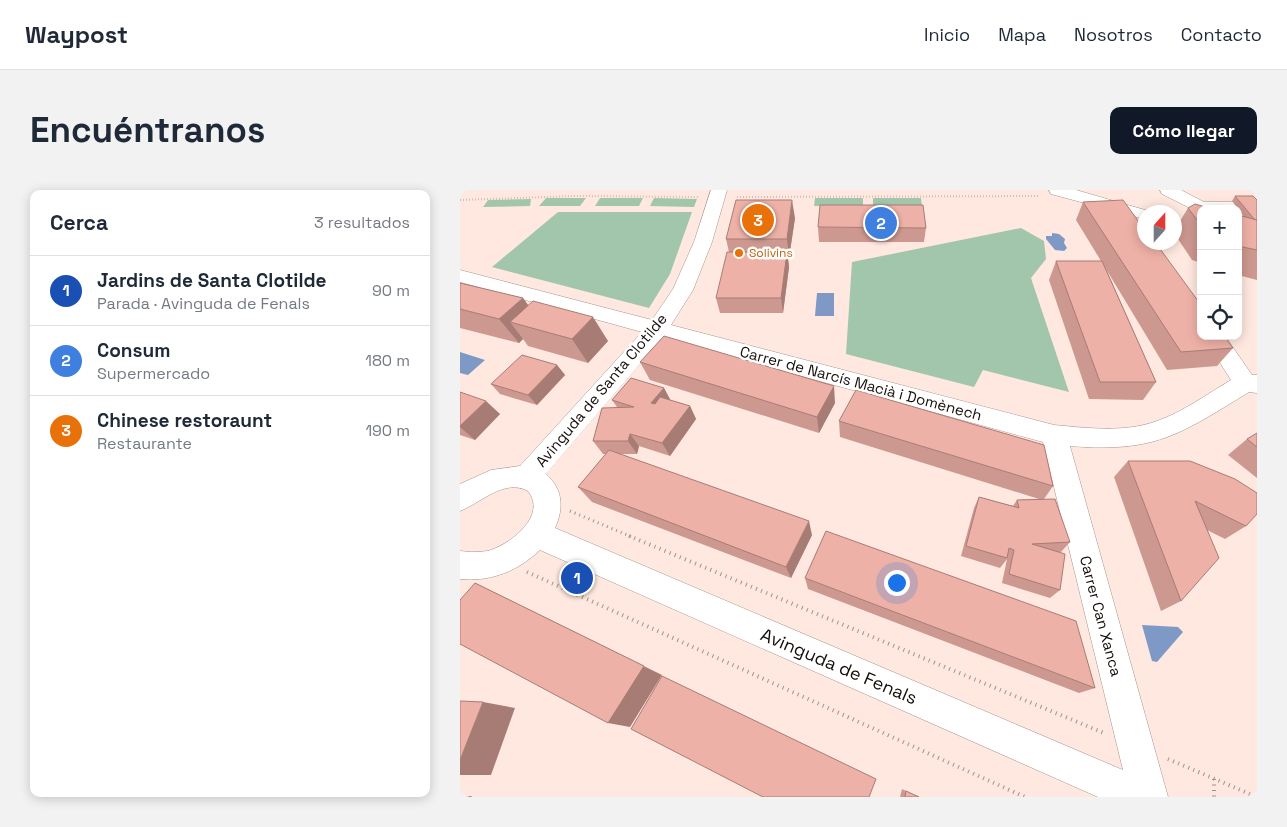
<!DOCTYPE html>
<html lang="es">
<meta charset="utf-8">
<style>
body{margin:0;font-family:"Space Grotesk",sans-serif;background:#f2f2f3;color:#1f2937}
.controls{position:absolute;right:15px;top:15px;display:grid;overflow:hidden;border-radius:10px;box-shadow:0 2px 12px #0003}
.controls button{width:45px;height:45px;display:grid;place-items:center;padding:0;border:0;border-bottom:1px solid #e0e1e3;background:#fff;color:#1f2937;font:25px sans-serif}
.compass{position:absolute;left:677px;top:15px;width:45px;height:45px;border-radius:50%;background:#fff;box-shadow:0 2px 12px #0003;rotate:21deg}
.you{position:absolute;left:436px;top:392px;width:18px;height:18px;margin:-12px;border:4px solid #fff;border-radius:50%;background:#1a73e8;box-shadow:0 0 0 8px #1a73e833}
.badge{display:grid;place-items:center;width:32px;height:32px;border-radius:50%;background:#111827;color:#fff;font-size:16px;font-weight:700}
.pin{position:absolute;translate:-50% -50%;border:2px solid #fff;box-shadow:0 1px 5px #0006}
.list{margin:0;padding:0;list-style:none}
h2{display:flex;justify-content:space-between;align-items:center;height:65px;margin:0;padding:0 20px;font-size:21px}
h2 small{font-size:16px;font-weight:400;color:#747a83}
.list li{display:grid;grid-template-columns:32px 1fr auto;gap:15px;align-items:center;box-sizing:border-box;height:70px;padding:0 20px;border-top:1px solid #e0e1e3}
.list b{display:block;font-size:19px;white-space:nowrap}
.list p{margin:0;font-size:16px;white-space:nowrap;color:#747a83}
.list em{font-size:16px;font-style:normal;color:#747a83}
.icon{flex:none;width:28px;height:28px;fill:none;stroke:currentColor;stroke-width:2;stroke-linecap:round;stroke-linejoin:round}
.map{position:relative;flex:none;width:797px;height:607px;overflow:hidden;border-radius:10px}
header{display:flex;align-items:center;gap:30px;box-sizing:border-box;height:70px;padding:0 25px;background:#fff;border-bottom:1px solid #e0e1e3}
header strong{font-size:24px}
nav{display:flex;gap:28px;margin-inline-start:auto;font-size:18px}
.intro{display:flex;align-items:center;justify-content:space-between;box-sizing:border-box;height:120px;padding:0 30px}
h1{margin:0;font-size:35px}
.button{padding:12px 22px;border-radius:10px;background:#111827;color:#fff;font-size:18px;font-weight:700}
main{display:flex;gap:30px;padding:0 30px}
aside{flex:1;background:#fff;border-radius:10px;box-shadow:0 2px 12px #0003}
.map>svg:first-child{display:block}
.green{fill:#a2c6ac}
.water{fill:#7e99c5}
.lines{fill:none;stroke-linecap:round;stroke-linejoin:round}
.minor-casing{stroke:#a8948c;stroke-width:1}
.path-far2{stroke:#a3928c;stroke-width:2;stroke-dasharray:0.5 2.5;stroke-linecap:butt}
.path-far1{stroke:#a3928c;stroke-width:3;stroke-dasharray:1 4;stroke-linecap:butt}
.path{stroke:#a3928c;stroke-width:4;stroke-dasharray:1 4.5;stroke-linecap:butt}
.minor{fill:#fff;fill-rule:evenodd}
.wall{fill:#cd9890}
.shaded-wall{fill:#a77c75}
.building{fill:#eeb1a7;stroke:#a77c75}
.food-dot{fill:#e8710a;stroke:#fff;stroke-width:2}
.labels{text-anchor:middle;dominant-baseline:central;stroke-width:5;stroke-linejoin:round;paint-order:stroke}
.far-food-label{font-size:12px;fill:#c56008;stroke:#fff;text-anchor:start}
.street-label{font-size:15px;fill:#140d0a;stroke:#fff}
.near-street-label{font-size:18px;fill:#140d0a;stroke:#fff}
</style>
<header>
<strong>Waypost</strong>
<nav><a>Inicio</a><a>Mapa</a><a>Nosotros</a><a>Contacto</a></nav>
</header>
<div class="intro"><h1>Encuéntranos</h1><a class="button">Cómo llegar</a></div>
<main>
<aside>
<h2>Cerca<small>3 resultados</small></h2>
<ul class="list">
<li><span class="badge" style="background:#1a4fb4">1</span><div><b>Jardins de Santa Clotilde</b><p>Parada · Avinguda de Fenals</p></div><em>90 m</em></li>
<li><span class="badge" style="background:#3f7fe0">2</span><div><b>Consum</b><p>Supermercado</p></div><em>180 m</em></li>
<li><span class="badge" style="background:#e8710a">3</span><div><b>Chinese restoraunt</b><p>Restaurante</p></div><em>190 m</em></li>
</ul>
</aside>
<div class="map">
<svg width="797" height="607" viewBox="0 0 797 607">
<rect width="100%" height="100%" fill="#fee8df"/>
<path class="green" d="M86 8H126L120 16H79Z
M140 8H183L179 16H135Z
M194 8 237 9 234 17 190 16Z
M355 8H403V16H354Z
M413 8H461L462 16H413Z
M71 9 70 16 23 17 28 10Z
M98 22H232L210 84 189 118 32 77Z
M561 38 584 51 586 69 571 88 609 202 523 180 514 197 386 164 392 72Z"/>
<path class="water" d="M592 43 599 44 605 49 604 53 607 58 604 61 595 60 586 49V46H592Z
M357 103H374V126H355Z
M0 162 25 170 8 185 0 183Z
M682 435 718 437 723 442 697 472 692 471Z"/>
<g class="lines">
<g class="minor-casing">
<path id="minor" d="M251 0H267L252 52 233 100 211 135 594 235C627 238 665 243 697 231 723 222 747 204 771 190L743 146H765L792 185H797V203L789 202C719 245 695 263 610 256L708 607H638L80 360C58 381 31 392 0 389V361C10 362 21 363 31 360 53 352 87 325 68 301 44 288 21 313 0 321V294L31 280 60 276 182 142 0 92V80L192 130 213 99 234 52ZM202 148 583 252 663 580 95 338C104 318 103 299 86 284Z
M589 0H616L692 22H684V29L591 4Z
M700 0H721L744 12H797V22H778V19H741V38H729L726 34 732 19 702 4Z"/>
</g>
<path class="path-far2" d="M277 7 580 6
M0 10 115 6 238 7"/>
<path class="path-far1" d="M110 321 172 347"/>
<path class="path" d="M169 346 644 543
M67 382 565 607
M708 569 797 607
M754 589V607"/>
<use href="#minor" class="minor"/>
</g>
<path class="wall" d="M775 6 797 10V90L778 85V25L784 27 772 11Z
M623 12 773 158 757 176 707 180 646 79 696 192 683 210 629 209 589 90 596 71H641L616 30Z
M728 18 741 19V73L732 70 714 43V41Z
M335 28 329 68H328L329 77 323 123H260L256 108 269 62 266 49Z
M358 37 466 38 464 52H359Z
M0 93 63 108 68 115 148 151 128 173 68 156 63 149 59 153 0 138Z
M180 172 375 213 359 243 190 190Z
M97 175 105 185 77 215 40 204 31 194Z
M204 198 210 210 230 216 236 229 210 266 179 256 177 264H159L352 345 331 388 132 312 118 297 146 264H143L133 251 157 217 152 210Z
M0 202 40 224 15 250 0 245Z
M379 231 593 296 584 309 610 352 601 362H599L600 400 590 408 542 393 547 369 540 378 501 366 514 318 519 307 553 316 557 310 579 309 380 247Z
M797 243V288L768 265 787 249Z
M668 271 786 336 765 349 747 340 721 411 701 421 654 287Z
M345 388 635 498 619 503 348 399Z
M442 599 459 607H440Z"/>
<path class="shaded-wall" d="M332 10 335 28 329 68 327 49Z
M327 62 329 77 323 123 321 108Z
M63 108 80 132H50L63 149 59 153 39 129Z
M133 127 148 151 128 173 112 149Z
M97 175 105 185 77 215 68 205Z
M374 196 375 213 359 243 357 227Z
M204 198 211 211 199 227 191 213Z
M26 211 40 224 15 250 0 237V236Z
M230 216 236 229 210 266 202 253Z
M170 244 179 256 177 264 168 251Z
M349 331 352 345 331 388 326 377Z
M15 393 202 485 170 537 148 533Z
M23 512 55 518 31 585H0V570Z
M0 606H12L11 607Z"/>
<path class="building" d="M775 6H793L797 10V30L794 29Z
M276 10H332L327 49H266Z
M663 10 684 39V52H695L741 115V146H764L773 158 721 162 623 12Z
M735 14 752 19H741V35L728 18Z
M360 15H463L466 38 358 37Z
M778 25 797 30V60L778 56Z
M267 62H327L321 108H256Z
M596 71H642L696 192H640Z
M0 93 63 108 39 129 0 119Z
M73 111 133 127 112 149 50 132Z
M204 146 374 196 357 227 180 172Z
M62 165 97 175 68 205 31 194Z
M171 188 204 198 191 213 195 214 200 207 230 216 202 253 170 244 168 251H133L142 218 174 217 152 210Z
M396 200 584 255 593 296 379 231Z
M0 202 26 211 0 236Z
M797 243V257L787 249Z
M149 260 349 331 326 377 118 297Z
M668 271H730L775 289 797 303V324L786 336 735 311 759 368 721 411Z
M519 307 559 318 557 310 595 309 610 352 572 354 605 364 600 400 549 384 554 360 549 358 547 368 506 356Z
M366 341 616 431 635 498 345 388Z
M15 393 184 476 148 533 0 454V410Z
M202 486 416 589 409 607H303L171 539Z
M0 511 23 512 0 570Z
M446 601 459 607H445Z"/>
<circle class="food-dot" cx="279" cy="63" r="5"/>
<g class="labels">
<g class="far-food-label">
<text x="289" y="63">Solivins</text>
</g>
<g class="street-label">
<text transform="translate(401 193) rotate(15)">Carrer de Narcís Macià i Domènech</text>
<text transform="translate(141 200) rotate(-50)">Avinguda de Santa Clotilde</text>
<text transform="translate(641 426) rotate(75)">Carrer Can Xanca</text>
</g>
<g class="near-street-label">
<text transform="translate(379 476) rotate(23)">Avinguda de Fenals</text>
</g>
</g>
</svg>
<div class="controls">
<button>+</button>
<button>−</button>
<button><svg class="icon" aria-label="locate" viewBox="0 0 24 24"><circle cx="12" cy="12" r="6"/><path d="M12 2v4M12 18v4M2 12h4M18 12h4"/></svg></button>
</div>
<svg class="compass" viewBox="-18 -18 36 36"><path d="M0-13l5 13h-10z" fill="#e53935"/><path d="M0 13l5-13h-10z" fill="#747a83"/></svg>
<div class="you"></div>
<div class="pin badge" style="left:117px;top:388px;background:#1a4fb4">1</div>
<div class="pin badge" style="left:421px;top:33px;background:#3f7fe0">2</div>
<div class="pin badge" style="left:298px;top:30px;background:#e8710a">3</div>
</div>
</main>
